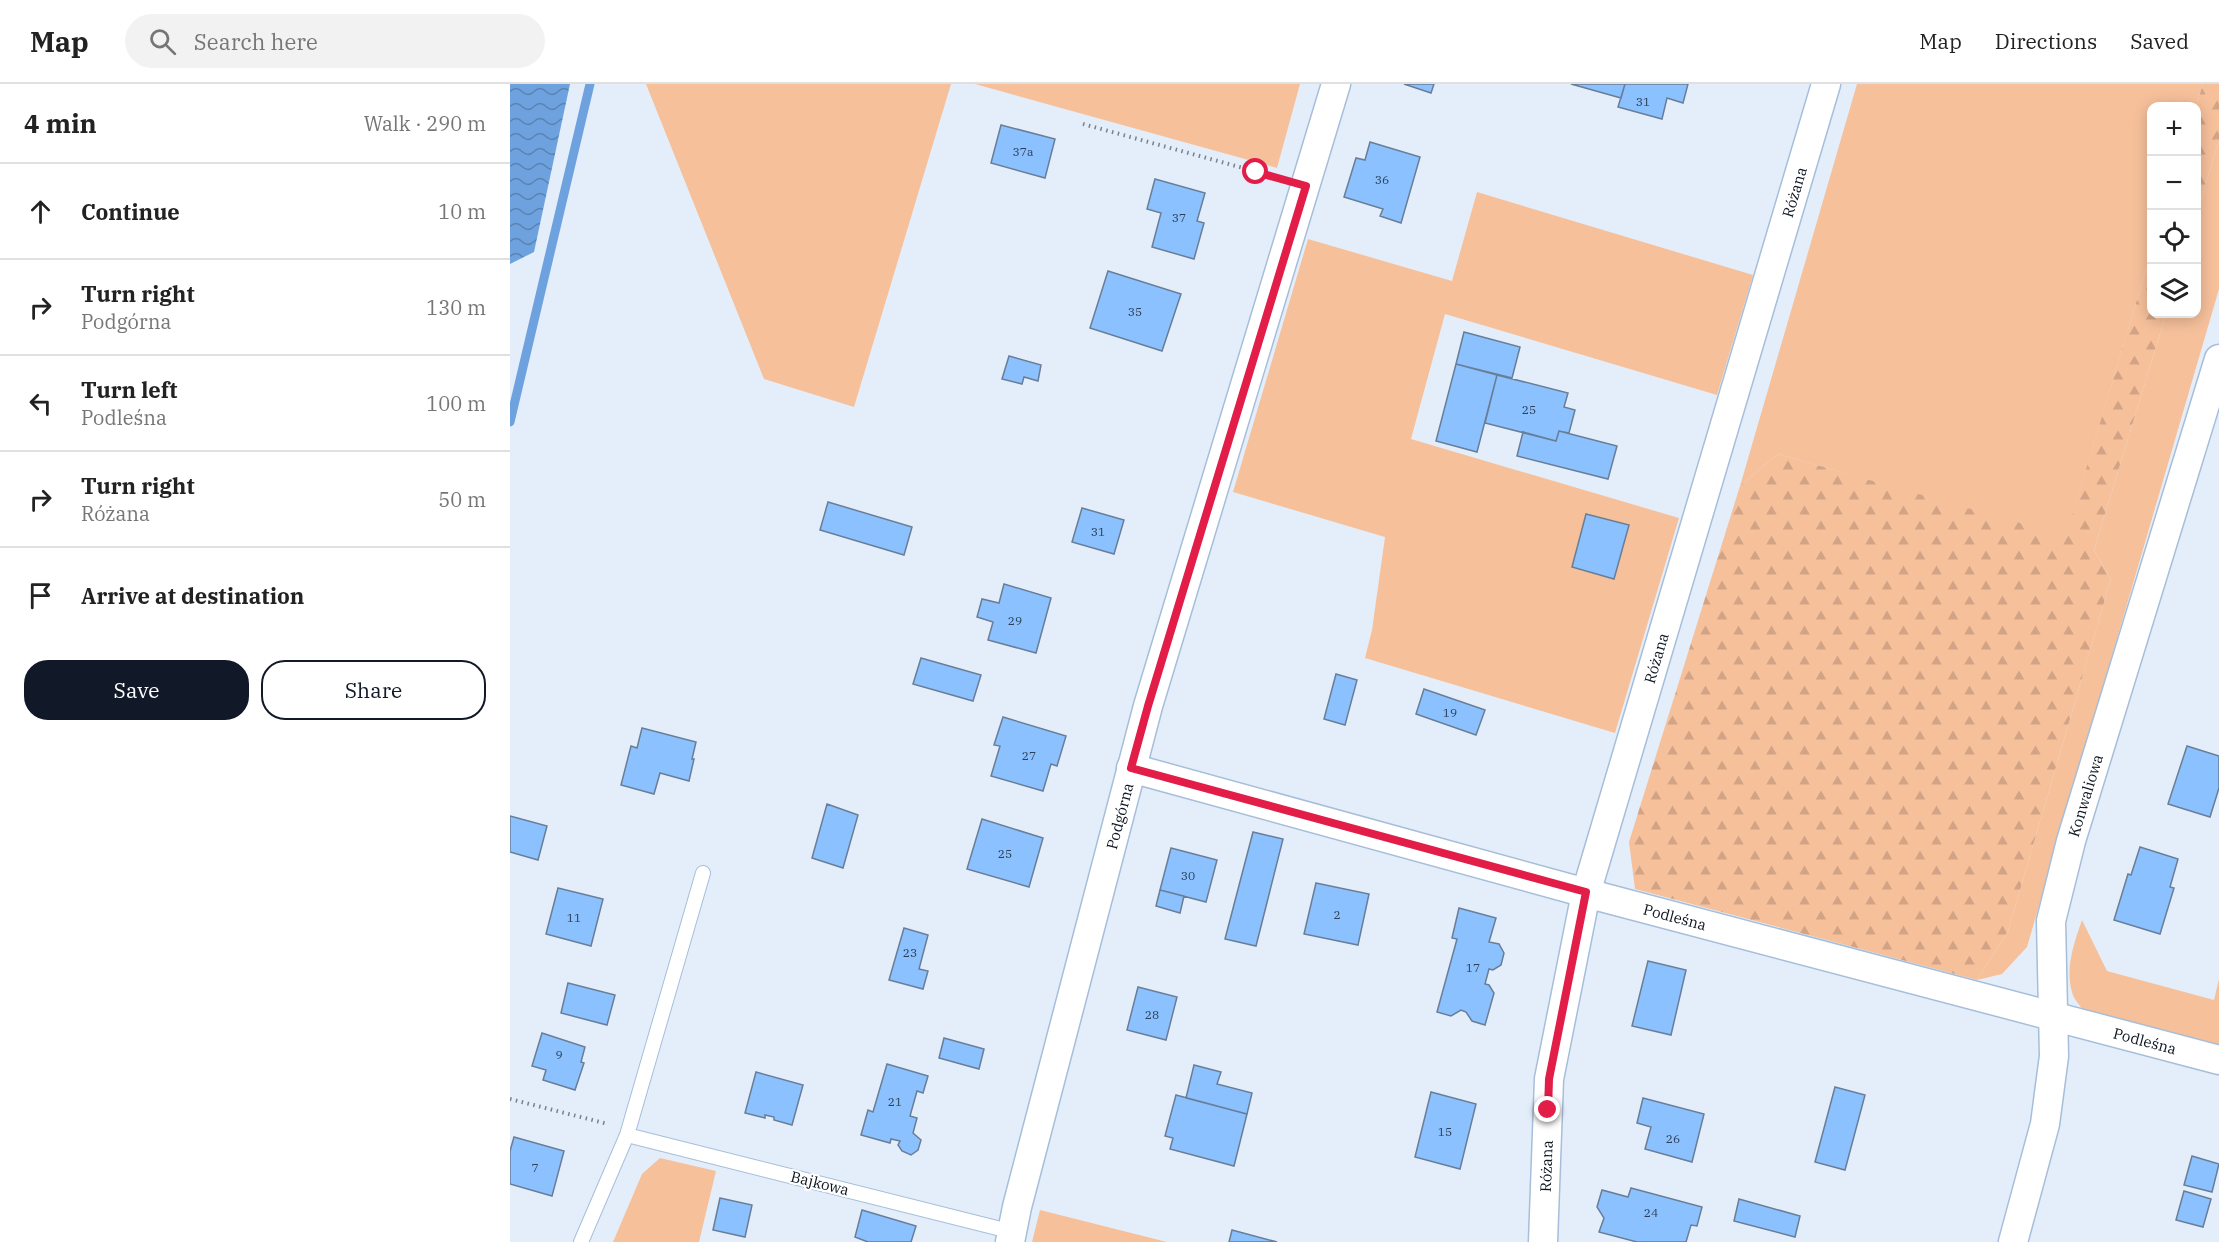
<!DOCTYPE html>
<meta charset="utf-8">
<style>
body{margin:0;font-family:"IBM Plex Serif",serif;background:#f2f2f2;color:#222}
.controls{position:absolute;right:18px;top:18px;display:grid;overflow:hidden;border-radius:12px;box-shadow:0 3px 15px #0003}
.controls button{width:54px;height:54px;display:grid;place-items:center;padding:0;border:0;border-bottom:2px solid #e0e0e0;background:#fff;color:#222;font:30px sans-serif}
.stop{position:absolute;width:18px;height:18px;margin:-14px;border:4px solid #e11d48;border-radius:50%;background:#fff}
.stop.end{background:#e11d48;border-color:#fff;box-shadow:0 2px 6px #0008}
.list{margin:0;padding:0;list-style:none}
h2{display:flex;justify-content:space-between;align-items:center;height:78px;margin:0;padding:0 24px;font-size:26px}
h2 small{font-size:20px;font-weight:400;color:#767676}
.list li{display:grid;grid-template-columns:39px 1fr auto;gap:18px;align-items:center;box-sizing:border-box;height:96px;padding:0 24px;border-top:2px solid #e0e0e0}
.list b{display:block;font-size:22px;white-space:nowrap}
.list p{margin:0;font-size:20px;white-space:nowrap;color:#767676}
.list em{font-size:20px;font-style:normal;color:#767676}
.actions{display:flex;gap:12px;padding:18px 24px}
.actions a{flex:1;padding:14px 0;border:2px solid #111827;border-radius:24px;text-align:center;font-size:21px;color:#111827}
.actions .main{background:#111827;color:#fff}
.icon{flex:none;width:33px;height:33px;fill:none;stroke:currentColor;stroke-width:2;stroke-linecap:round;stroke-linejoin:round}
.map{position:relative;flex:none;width:1709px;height:1158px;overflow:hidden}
header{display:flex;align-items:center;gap:36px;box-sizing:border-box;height:84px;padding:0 30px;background:#fff;border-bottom:2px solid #e0e0e0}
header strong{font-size:28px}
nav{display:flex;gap:33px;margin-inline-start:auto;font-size:21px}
.search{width:420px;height:54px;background:#f2f2f2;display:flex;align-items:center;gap:15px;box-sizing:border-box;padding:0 21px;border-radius:33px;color:#767676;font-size:22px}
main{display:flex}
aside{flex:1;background:#fff}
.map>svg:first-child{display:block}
.green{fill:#f6c09b}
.forest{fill:url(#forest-firs)}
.water{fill:url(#water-waves)}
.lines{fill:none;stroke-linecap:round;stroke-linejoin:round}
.stream{stroke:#6ea2de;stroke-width:9}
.building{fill:#8cc1ff;stroke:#687e98;stroke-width:1.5}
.lane-casing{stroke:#a6bed9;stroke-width:16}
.street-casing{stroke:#a6bed9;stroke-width:31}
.path{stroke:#78818c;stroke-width:4;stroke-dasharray:1.5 4.5;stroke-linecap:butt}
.lane{stroke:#fff;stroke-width:14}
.street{stroke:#fff;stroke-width:28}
.route{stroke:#e11d48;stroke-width:8}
.labels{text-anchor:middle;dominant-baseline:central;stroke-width:4.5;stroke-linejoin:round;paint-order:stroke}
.number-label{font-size:12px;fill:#2d4057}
.street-label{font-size:15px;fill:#0d151f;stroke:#fff}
</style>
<header>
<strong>Map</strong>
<div class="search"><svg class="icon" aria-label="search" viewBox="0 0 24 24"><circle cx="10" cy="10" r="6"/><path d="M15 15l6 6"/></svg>Search here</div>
<nav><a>Map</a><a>Directions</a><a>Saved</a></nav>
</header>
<main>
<aside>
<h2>4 min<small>Walk · 290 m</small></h2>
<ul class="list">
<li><svg class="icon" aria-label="ahead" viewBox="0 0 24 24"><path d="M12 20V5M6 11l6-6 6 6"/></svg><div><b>Continue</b></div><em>10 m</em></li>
<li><svg class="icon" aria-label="right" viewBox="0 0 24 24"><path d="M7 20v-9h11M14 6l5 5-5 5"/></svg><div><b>Turn right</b><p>Podgórna</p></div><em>130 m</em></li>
<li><svg class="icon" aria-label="left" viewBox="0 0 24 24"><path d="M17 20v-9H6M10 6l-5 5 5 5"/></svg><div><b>Turn left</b><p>Podleśna</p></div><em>100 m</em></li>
<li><svg class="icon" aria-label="right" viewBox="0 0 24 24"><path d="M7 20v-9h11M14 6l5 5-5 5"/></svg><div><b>Turn right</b><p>Różana</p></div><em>50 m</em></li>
<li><svg class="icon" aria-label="arrive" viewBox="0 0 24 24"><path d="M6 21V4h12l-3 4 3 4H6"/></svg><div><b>Arrive at destination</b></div></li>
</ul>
<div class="actions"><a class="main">Save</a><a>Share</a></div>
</aside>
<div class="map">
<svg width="1709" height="1158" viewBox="0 0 1709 1158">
<defs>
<pattern id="forest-firs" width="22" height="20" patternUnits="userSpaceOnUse" patternTransform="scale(1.5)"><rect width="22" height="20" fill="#f6c09b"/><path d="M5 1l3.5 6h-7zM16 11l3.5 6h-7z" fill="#d2a485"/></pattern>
<pattern id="water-waves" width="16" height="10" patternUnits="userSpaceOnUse" patternTransform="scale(1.5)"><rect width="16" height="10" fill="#6ea2de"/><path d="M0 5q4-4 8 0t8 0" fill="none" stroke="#5983b3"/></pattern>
</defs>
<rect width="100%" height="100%" fill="#e4eefa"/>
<path class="green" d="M136 0H441L344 323 254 295Z
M465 0H790L767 84Z
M1347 0H1693L1686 22H1642L1641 169 1556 453 1268 370 1230 402Z
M1709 56V205L1517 863 1492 890 1467 896 1498 847 1601 495 1584 466 1656 230H1686L1687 130Z
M967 108 1243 191 1207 311 935 230 901 355 1169 434 1105 649 855 574 862 546 875 453 723 408 798 155 942 197Z
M1572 836 1597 887 1704 916 1709 895V964L1572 925C1569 920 1563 914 1562 908 1555 884 1564 859 1572 836Z
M150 1074 206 1087 189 1158H103L132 1090Z
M530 1126 657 1158H522Z"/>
<path class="forest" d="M1693 0H1709V56L1687 130 1686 22Z
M1641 169 1642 230H1656L1584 466 1601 495 1498 847 1467 896 1125 805 1119 758 1230 402 1268 370 1556 452Z"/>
<path class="water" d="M0 0H60L24 168 0 180Z"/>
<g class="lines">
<path class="stream" d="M0 338 80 0"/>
</g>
<path class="building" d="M894 0H924L921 9Z
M1061 0H1115L1111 14Z
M1115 0H1178L1173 19 1157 14 1152 35 1108 23Z
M491 41 545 55 535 94 481 79Z
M860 58 910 73 891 139 870 132 873 125 834 113 846 74 855 76Z
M645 95 695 109 687 137 694 139 684 175 642 163 651 129 637 125Z
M598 187 671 210 652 267 580 244Z
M954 248 1010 263 1002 294 946 280Z
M499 272 531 281 528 297 514 293 512 300 492 295Z
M946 280 987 291 967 368 926 357Z
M987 291 1058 309 1054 323 1065 326 1059 349 1049 347 1046 357 975 339Z
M1049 347 1107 362 1098 395 1007 372 1013 348 1046 357Z
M318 418 402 443 394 471 310 446Z
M572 424 614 436 604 470 562 458Z
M1076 430 1119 441 1104 495 1062 483Z
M494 500 541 514 526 569 478 556 483 538 467 533 472 515 489 519Z
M411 574 471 591 463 617 403 600Z
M826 590 847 596 835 641 814 635Z
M914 605 975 626 966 651 906 630Z
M493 633 556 652 547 682 541 680 533 707 481 692 490 662 484 661Z
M132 644 186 658 182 675H184L179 697 150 689 144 710 111 701 121 662 127 664Z
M1677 662 1709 672V704L1700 733 1658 720Z
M317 720 348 731 333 784 302 774Z
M0 732 37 742 28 776 0 768Z
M472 735 533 754 519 803 457 785Z
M743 748 773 755 746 862 715 855Z
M1630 763 1668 775 1660 803 1664 804 1650 850 1604 836 1618 790 1621 791Z
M661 764 707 776 696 818 650 806Z
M806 799 859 810 848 861 794 850Z
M48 804 93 815 81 862 36 850Z
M650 806 674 812 670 829 646 822Z
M949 824 986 834 979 858 989 860 994 869 991 881 983 886 979 885 975 900 979 901 984 909 975 941 962 937 956 928 951 926 941 932 927 928 947 855 942 854Z
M394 844 418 851 409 885 418 887 413 905 379 896Z
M1138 877 1176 886 1161 951 1122 942Z
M58 899 105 911 97 941 51 929Z
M628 903 667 913 656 956 617 946Z
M32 949 75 963 71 978 74 979 65 1006 33 996 36 986 22 982Z
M434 954 474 965 469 985 429 974Z
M377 980 418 992 413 1009 407 1007 400 1032 407 1034 403 1049 411 1056 408 1066 401 1071 392 1067 388 1061 390 1057 381 1055 380 1059 351 1051 358 1026 363 1028Z
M684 981 711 988 707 1000 742 1009 737 1030 676 1014Z
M246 988 293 1001 282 1041 264 1036V1033L255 1031V1034L235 1029Z
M1325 1003 1355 1011 1335 1086 1305 1078Z
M921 1008 966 1020 950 1085 905 1073Z
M666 1011 737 1030 724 1082 660 1065 663 1054 655 1052Z
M1133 1014 1194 1030 1182 1078 1135 1065 1141 1043 1127 1039Z
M4 1053 54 1067 42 1112 0 1100V1067Z
M1682 1072 1709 1080 1702 1108 1674 1101Z
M1121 1104 1192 1123 1187 1142 1181 1141 1176 1158H1127L1089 1148 1094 1134 1087 1123 1092 1106 1118 1113Z
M1674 1107 1701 1115 1693 1143 1666 1136Z
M210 1114 242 1121 235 1153 203 1146Z
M1229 1115 1290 1132 1285 1153 1224 1137Z
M352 1126 406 1142 401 1158H358L345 1153Z
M722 1146 767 1158H719Z"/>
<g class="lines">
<g class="lane-casing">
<path id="lane" d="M193 789 117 1051 503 1148
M71 1158 117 1051"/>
</g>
<g class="street-casing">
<g id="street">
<path id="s1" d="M621 684 1076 809 1709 976"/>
<path id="s2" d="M500 1158 507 1123 638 622 826 0"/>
<path id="s3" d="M1033 1158 1039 995 1076 809 1316 0"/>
<path id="s4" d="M1503 1158 1535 1040 1544 972 1541 837 1561 757 1709 275"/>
</g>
</g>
<path class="path" d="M573 40 766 93
M0 1015 98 1040"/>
<use href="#lane" class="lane"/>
<use href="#street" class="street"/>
</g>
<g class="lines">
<path class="route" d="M746 88 796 102 638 622 621 684 1076 808 1039 995 1038 1026"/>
</g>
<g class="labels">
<g class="number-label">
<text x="1133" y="17">31</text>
<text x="513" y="67">37a</text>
<text x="872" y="95">36</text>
<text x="669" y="133">37</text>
<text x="625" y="227">35</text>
<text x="1019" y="325">25</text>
<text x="588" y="447">31</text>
<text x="505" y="536">29</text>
<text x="940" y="628">19</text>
<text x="519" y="671">27</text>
<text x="495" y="769">25</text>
<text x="678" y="791">30</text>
<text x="827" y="830">2</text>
<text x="64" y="833">11</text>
<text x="400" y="868">23</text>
<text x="963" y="883">17</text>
<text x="642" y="930">28</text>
<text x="49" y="970">9</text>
<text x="385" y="1017">21</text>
<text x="935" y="1047">15</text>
<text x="1163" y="1054">26</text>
<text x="25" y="1083">7</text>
<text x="1141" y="1128">24</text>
</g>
<g class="street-label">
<text stroke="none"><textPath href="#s3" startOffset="1084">Różana</textPath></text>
<text stroke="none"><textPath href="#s3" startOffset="598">Różana</textPath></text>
<text stroke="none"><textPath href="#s4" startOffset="456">Konwaliowa</textPath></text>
<text stroke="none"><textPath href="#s2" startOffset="440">Podgórna</textPath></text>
<text stroke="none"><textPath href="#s1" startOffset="564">Podleśna</textPath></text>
<text stroke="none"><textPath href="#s1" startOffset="1050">Podleśna</textPath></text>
<text stroke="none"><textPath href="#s3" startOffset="76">Różana</textPath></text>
<text transform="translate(310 1099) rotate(14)">Bajkowa</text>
</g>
</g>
</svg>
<div class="controls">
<button>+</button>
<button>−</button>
<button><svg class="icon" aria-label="locate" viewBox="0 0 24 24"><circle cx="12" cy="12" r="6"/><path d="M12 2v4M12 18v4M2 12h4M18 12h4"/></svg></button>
<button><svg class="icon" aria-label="layers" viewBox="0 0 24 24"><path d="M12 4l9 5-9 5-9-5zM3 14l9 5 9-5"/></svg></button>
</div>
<div class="stop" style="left:746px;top:88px"></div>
<div class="stop end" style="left:1038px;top:1026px"></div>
</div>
</main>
